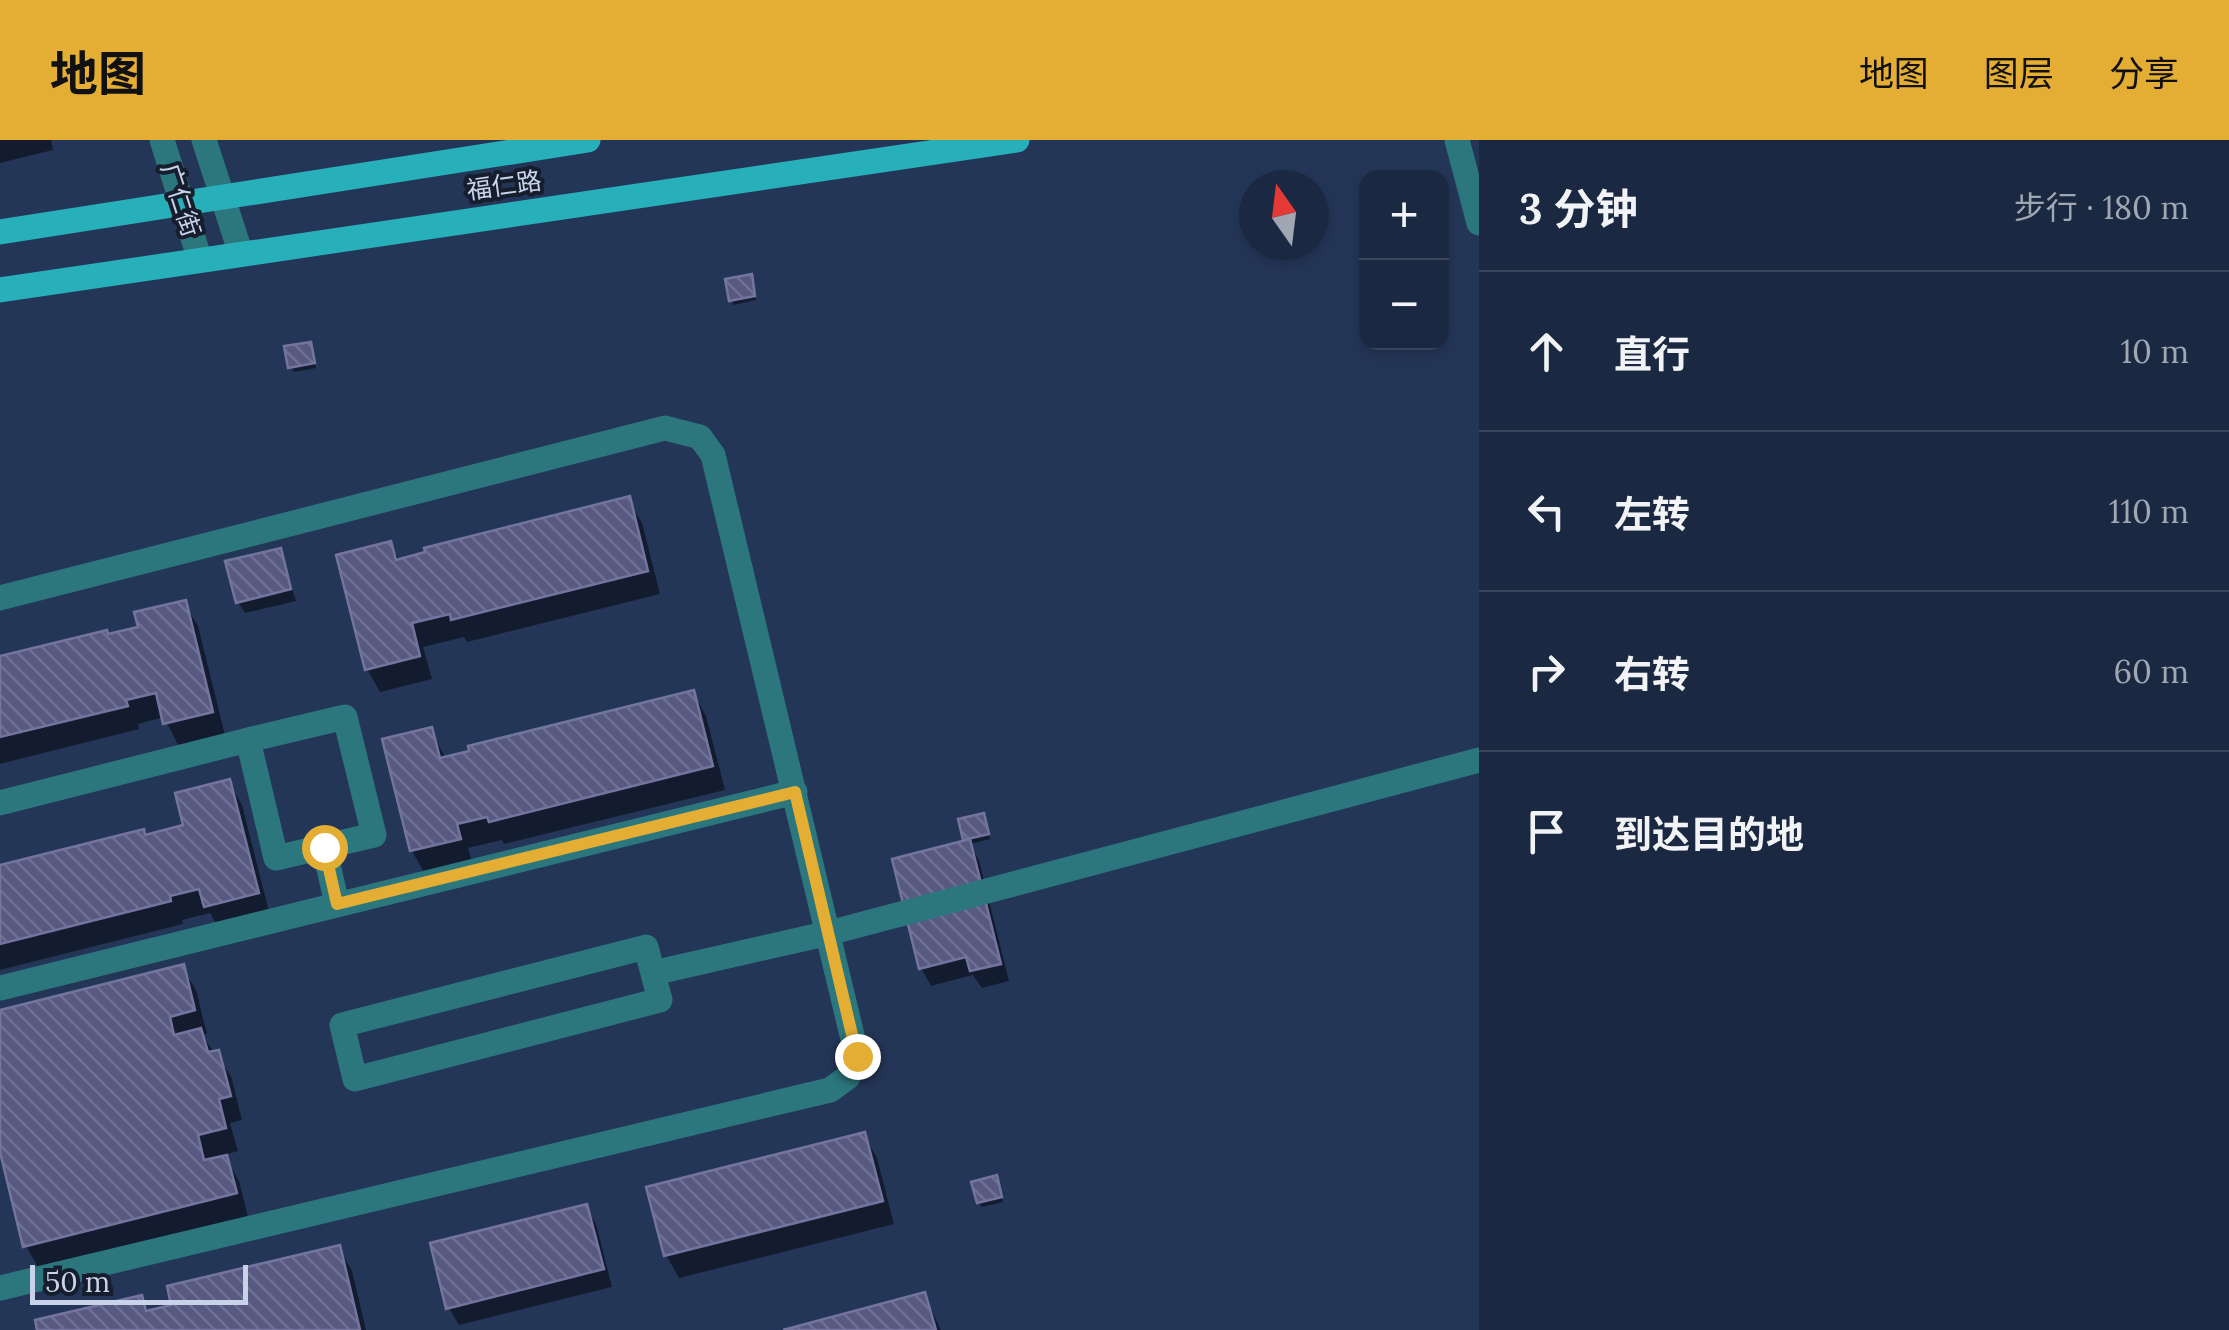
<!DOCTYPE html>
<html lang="zh">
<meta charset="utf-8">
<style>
body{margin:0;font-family:Lora,"Noto Sans SC",serif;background:#243049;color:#f1f3f6}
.controls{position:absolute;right:30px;top:30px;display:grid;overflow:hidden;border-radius:20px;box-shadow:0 5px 15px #0003}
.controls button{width:90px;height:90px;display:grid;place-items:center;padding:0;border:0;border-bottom:2px solid #39445b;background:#1b2842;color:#f1f3f6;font:50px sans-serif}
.compass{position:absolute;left:1239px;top:30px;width:90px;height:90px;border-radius:50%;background:#1b2842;box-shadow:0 5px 15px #0003;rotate:346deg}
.scale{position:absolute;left:30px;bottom:25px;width:218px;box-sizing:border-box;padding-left:10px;border:5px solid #c8d3e9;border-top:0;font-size:28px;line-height:35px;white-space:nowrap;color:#c8d3e9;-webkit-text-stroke:8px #161e2d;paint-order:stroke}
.stop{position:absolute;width:30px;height:30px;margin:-22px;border:8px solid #e4ae35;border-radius:50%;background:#fff}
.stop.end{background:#e4ae35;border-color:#fff;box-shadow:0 2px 10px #0008}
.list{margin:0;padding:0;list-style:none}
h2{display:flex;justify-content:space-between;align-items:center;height:130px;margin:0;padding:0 40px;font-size:42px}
h2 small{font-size:32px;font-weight:400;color:#a0a6b2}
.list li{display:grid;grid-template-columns:65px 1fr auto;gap:30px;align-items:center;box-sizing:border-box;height:160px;padding:0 40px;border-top:2px solid #39445b}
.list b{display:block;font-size:38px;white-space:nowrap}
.list em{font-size:32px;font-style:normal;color:#a0a6b2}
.icon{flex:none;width:55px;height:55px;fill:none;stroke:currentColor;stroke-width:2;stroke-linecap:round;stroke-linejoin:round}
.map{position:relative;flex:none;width:1479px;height:1190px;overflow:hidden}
header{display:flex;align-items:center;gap:60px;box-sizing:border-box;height:140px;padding:0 50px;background:#e4ae35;color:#111}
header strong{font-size:48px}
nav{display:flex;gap:55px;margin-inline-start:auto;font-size:35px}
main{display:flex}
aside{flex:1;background:#1b2842}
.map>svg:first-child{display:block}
.shadow{fill:#0007}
.building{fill:url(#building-back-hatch);stroke:#73759f;stroke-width:2.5}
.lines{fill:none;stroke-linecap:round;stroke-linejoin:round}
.minor{stroke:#2c767d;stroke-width:25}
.major{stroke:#28b0ba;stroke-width:25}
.route{stroke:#e4ae35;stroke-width:12}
.labels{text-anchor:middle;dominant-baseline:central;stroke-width:8;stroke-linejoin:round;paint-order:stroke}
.street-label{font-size:25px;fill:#c8d3e9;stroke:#161e2d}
</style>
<header>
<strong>地图</strong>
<nav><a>地图</a><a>图层</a><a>分享</a></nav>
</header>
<main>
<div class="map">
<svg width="1479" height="1190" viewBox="0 0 1479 1190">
<defs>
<pattern id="building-back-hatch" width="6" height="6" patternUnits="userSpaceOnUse" patternTransform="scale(2.5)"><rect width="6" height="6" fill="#585981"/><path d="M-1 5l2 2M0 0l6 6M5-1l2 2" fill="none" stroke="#6e7093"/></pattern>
</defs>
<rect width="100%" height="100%" fill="#243658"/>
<path class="shadow" d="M0 0H51L53 10 0 23Z
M753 142 756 160 734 165 731 160Z
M312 209 316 228 294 232 291 227Z
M628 359 642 383 660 454 467 502 464 497 423 507 432 539 380 552 367 529 390 404 400 421Z
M280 410 296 461 245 473 238 462Z
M184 463 198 486 225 595 179 607 164 577 138 584 139 589 0 624V519L141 489Z
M693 552 706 576 725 650 504 704 502 700 468 708 472 722 425 734 412 711 385 601 431 590 446 619Z
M229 642 242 665 270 776 220 790 210 773 182 780 183 784 0 830V728L186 687Z
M986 680 990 699 970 704 979 720 1009 841 982 848 973 835 931 846 921 828 965 699Z
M182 827 196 850 207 894 202 895 231 936 242 980 230 983 238 1011 224 1015 239 1041 248 1077 39 1129 26 1106 0 1002V872Z
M864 995 877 1018 894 1084 679 1138 666 1115Z
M996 1038 1003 1062 982 1067 979 1062Z
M586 1067 596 1084 612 1147 459 1185 449 1168Z
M339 1108 352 1131 366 1190H40L141 1158 150 1173Z
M924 1155 941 1190H792Z"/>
<path class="building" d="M752 134 755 156 729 161 725 139Z
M311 202 315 223 288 228 284 206Z
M630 356 648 431 451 480 450 474 412 483 420 516 365 530 336 415 391 401 396 420 425 412 424 408Z
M281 408 291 449 236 463 225 421Z
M186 460 213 572 163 584 156 553 126 560 128 566 0 597V516L107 490 108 494 138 487 134 472Z
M694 550 713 626 489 682 487 677 457 684 461 699 410 711 382 599 432 587 440 618 469 611 468 606Z
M230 639 259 753 204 767 199 749 170 756 171 761 0 804V725L144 689 145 695 183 685 175 653Z
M984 673 989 694 963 700 958 679Z
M970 699 1001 824 970 831 966 817 919 829 892 719Z
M184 824 195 870 170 877 174 895 201 888 208 912 219 910 231 956 219 959 226 988 198 995 204 1020 227 1015 237 1053 23 1107 0 1012V870Z
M865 992 883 1061 664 1116 646 1047Z
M997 1035 1002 1057 977 1063 971 1042Z
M587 1064 604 1129 446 1169 430 1103Z
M340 1105 360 1190H37L35 1180 142 1155 146 1171 171 1165 167 1146Z
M925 1152 936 1190H783Z"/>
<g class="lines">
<path class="minor" d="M162 0 200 120
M204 0 241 114
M1457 0 1479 83
M0 458 665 288 700 297 713 315 857 916 848 937 830 950 0 1148
M345 577 374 695 276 718 248 600Z
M0 663 248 600
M324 707 337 764
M646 807 660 860 355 939 342 885Z
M653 833 829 793 1479 620
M0 848 795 652"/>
<path class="major" d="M0 92 588 0
M0 150 1017 0"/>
</g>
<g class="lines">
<path class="route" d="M324 707 337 764 795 652 857 916"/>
</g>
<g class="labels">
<g class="street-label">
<text transform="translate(504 45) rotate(-8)">福仁路</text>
<text transform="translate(181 60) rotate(72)">广仁街</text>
</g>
</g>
</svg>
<div class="controls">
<button>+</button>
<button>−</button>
</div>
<svg class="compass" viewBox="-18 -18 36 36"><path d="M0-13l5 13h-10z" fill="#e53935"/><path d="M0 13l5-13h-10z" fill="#a0a6b2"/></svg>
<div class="scale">50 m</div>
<div class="stop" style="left:324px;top:707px"></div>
<div class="stop end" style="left:857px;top:916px"></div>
</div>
<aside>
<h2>3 分钟<small>步行 · 180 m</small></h2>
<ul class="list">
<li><svg class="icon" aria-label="ahead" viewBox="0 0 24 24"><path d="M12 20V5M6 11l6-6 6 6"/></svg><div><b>直行</b></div><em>10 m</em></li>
<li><svg class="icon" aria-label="left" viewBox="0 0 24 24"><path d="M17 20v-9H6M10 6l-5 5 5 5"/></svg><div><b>左转</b></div><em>110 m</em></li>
<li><svg class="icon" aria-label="right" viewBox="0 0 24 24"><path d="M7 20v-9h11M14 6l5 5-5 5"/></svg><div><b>右转</b></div><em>60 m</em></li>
<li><svg class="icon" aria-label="arrive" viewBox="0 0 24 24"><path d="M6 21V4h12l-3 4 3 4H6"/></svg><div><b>到达目的地</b></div></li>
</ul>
</aside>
</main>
